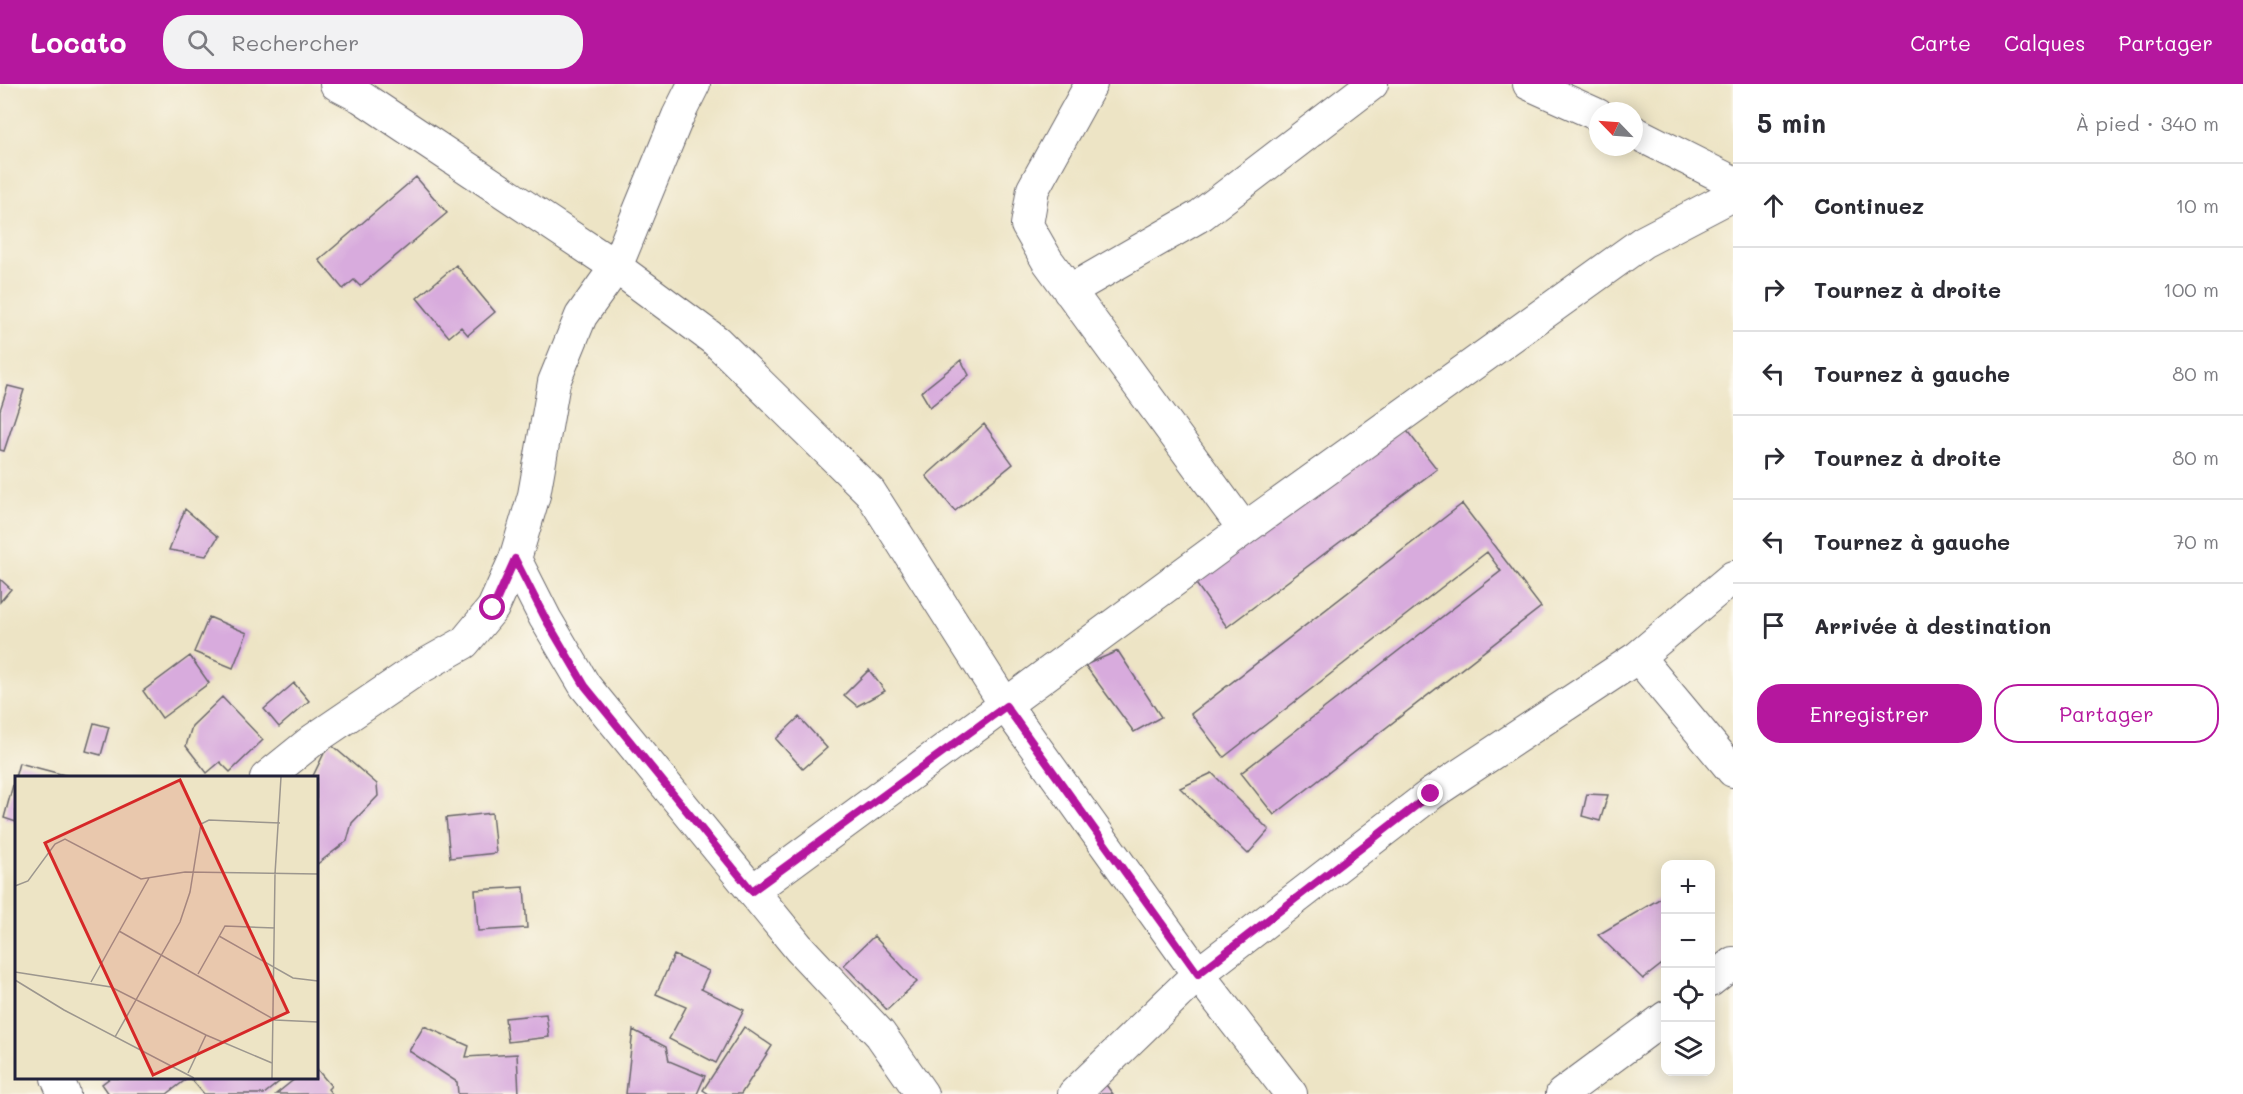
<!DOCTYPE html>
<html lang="fr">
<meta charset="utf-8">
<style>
body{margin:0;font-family:Mali,sans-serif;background:#f2f2f3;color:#2b2b33}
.controls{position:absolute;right:18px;bottom:18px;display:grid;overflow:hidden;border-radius:12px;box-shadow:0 3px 15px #0003}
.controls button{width:54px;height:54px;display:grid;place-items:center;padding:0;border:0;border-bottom:2px solid #e1e1e2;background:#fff;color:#2b2b33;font:30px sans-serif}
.compass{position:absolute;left:1589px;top:18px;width:54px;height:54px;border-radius:50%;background:#fff;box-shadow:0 3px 15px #0003;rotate:295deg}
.stop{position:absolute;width:18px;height:18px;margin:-14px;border:4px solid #b5179e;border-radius:50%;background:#fff}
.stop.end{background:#b5179e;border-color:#fff;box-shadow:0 2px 6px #0008}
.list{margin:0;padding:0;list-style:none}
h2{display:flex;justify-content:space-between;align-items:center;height:78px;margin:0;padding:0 24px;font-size:26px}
h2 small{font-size:20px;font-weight:400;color:#7c7c81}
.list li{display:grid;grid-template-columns:39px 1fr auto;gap:18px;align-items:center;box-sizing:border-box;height:84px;padding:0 24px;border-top:2px solid #e1e1e2}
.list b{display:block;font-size:22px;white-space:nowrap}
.list em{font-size:20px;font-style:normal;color:#7c7c81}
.actions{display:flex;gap:12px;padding:18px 24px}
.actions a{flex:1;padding:14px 0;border:2px solid #b5179e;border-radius:24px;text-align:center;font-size:21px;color:#b5179e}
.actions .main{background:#b5179e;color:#fff}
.icon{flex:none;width:33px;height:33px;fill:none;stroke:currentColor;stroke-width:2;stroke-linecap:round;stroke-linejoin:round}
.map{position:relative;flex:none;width:1733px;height:1010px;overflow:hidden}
header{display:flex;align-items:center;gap:36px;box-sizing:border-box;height:84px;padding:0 30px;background:#b5179e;color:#fff}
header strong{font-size:28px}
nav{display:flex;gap:33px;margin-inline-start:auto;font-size:21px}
.search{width:420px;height:54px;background:#f2f2f3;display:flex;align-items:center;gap:15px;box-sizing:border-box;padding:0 21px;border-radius:24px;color:#7c7c81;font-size:22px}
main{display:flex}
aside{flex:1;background:#fff}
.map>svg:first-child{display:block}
.building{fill:#d8abdd}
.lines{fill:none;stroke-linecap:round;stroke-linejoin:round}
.minor-casing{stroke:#69666b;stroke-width:34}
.minor{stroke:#fff;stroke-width:32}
.route{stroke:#b5179e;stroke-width:8}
.inset-road{fill:none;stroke:#9c968e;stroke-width:1.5}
.view{fill:#d62828;fill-opacity:0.15;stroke:#d62828;stroke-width:3}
.inset-edge{fill:none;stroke:#22223b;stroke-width:3}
</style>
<header>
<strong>Locato</strong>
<div class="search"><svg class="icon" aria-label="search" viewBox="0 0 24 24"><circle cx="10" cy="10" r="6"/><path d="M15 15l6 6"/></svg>Rechercher</div>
<nav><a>Carte</a><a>Calques</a><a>Partager</a></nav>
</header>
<main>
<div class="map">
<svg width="1733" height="1010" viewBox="0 0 1733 1010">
<rect width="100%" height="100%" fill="#fbf7ec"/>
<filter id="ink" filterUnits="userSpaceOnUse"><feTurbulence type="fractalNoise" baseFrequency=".0167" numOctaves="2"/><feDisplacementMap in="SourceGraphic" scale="12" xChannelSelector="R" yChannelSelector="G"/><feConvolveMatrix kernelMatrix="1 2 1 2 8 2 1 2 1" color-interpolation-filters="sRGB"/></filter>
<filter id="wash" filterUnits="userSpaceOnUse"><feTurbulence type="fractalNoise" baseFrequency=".008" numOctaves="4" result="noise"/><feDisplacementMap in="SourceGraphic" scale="24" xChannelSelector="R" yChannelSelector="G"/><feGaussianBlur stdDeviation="1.35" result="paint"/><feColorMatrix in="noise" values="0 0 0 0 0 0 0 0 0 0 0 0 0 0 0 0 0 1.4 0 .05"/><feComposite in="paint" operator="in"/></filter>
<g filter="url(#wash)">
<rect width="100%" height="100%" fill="#ede4c5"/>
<g id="blocks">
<path class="building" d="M416 93 447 129 360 202 354 196 343 205 319 176Z
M456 181 495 228 468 251 461 243 449 253 417 214Z
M961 276 969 291 930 323 921 308Z
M8 302 24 306 4 367 0 366V326Z
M984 340 1013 380 955 427 926 392Z
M1404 343 1437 385 1227 543 1194 497Z
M1462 420 1541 523 1274 731 1241 689 1501 487 1487 468 1224 673 1191 630Z
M185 425 218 453 206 472 169 466Z
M0 495 11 505 0 518Z
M209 533 247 549 233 584 194 568Z
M1118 567 1161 633 1134 648 1085 581Z
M190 572 209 599 162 634 143 607Z
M869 586 885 607 857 622 844 611Z
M294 599 309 617 279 643 264 625Z
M222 613 263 656 230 688 220 678 207 689 186 662 192 642Z
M799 633 827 664 803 685 776 655Z
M94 639 109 643 101 671 86 667Z
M329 659 377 700 378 712 352 739 347 757 316 781V694H312Z
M19 679 72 693 16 694V738L4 734Z
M1212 689 1269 746 1248 770 1180 704Z
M1587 710 1608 711 1600 737 1582 732Z
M492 729 496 769 450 774 446 734Z
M524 803 527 844 478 847 475 806Z
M1666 811V877L1643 895 1598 851Z
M874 852 917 898 887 926 844 881Z
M674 871 709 887 701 905 744 926 716 979 669 955 686 923 656 910Z
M546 930 549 953 508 958 505 934Z
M424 942 469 962 466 973 517 970 519 1010H458L457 998 409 967Z
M744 943 772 962 741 1010H709L703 1006Z
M633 946 666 963 669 977 705 992 697 1010H626Z
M316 984 331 1002 328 1005 332 1010H276L296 994H316Z
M1100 993 1113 1010H1079Z
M110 994H188L167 1010H109L102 1000Z
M195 994H284L264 1010H204L192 996Z"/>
</g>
</g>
<g filter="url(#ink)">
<use href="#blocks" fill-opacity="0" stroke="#69666b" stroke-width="1.5"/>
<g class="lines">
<g class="minor-casing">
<path id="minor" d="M336 0 361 13 616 183 716 257 870 408 1006 622 1198 890 1291 1010
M1091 0 1033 105 1027 141 1047 176 1244 445
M1529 0 1598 31
M1634 48 1733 98
M1069 207 1201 131 1372 0
M515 475 545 534 585 602 799 864 880 950 922 1010
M1638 573 1733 687
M266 694 313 656 416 586 464 559 493 524 515 475 534 411 554 298 581 232 616 183 678 32 694 0
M752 807 1244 445 1643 158 1733 111
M1710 897 1733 879
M57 994 64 1010
M1074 1010 1198 890 1431 710 1638 573 1733 493
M1562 1010 1666 933"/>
</g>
<use href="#minor" class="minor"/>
</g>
</g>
<g class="lines" filter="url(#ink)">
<path class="route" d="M493 524 515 475 545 534 585 602 752 807 1006 622 1198 890 1431 710"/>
</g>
<g transform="translate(15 692)">
<rect width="303" height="303" fill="#ede4c5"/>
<path class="inset-road" d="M0 110 13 105 40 68 50 63 126 103 170 96 303 98M104 155 260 244 303 246M204 160 278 202 303 205M0 196 96 211 191 259 257 287M183 198 210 150 260 152M0 204 49 234 179 302M76 206 134 102M100 261 165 146 175 116 186 48 194 44 265 47M173 297 191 259M257 302 260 98 266 1"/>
<path class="view" d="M165 4 273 236 138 299 30 67Z"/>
<rect width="303" height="303" class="inset-edge"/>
</g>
</svg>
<div class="controls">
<button>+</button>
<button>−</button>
<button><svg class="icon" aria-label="locate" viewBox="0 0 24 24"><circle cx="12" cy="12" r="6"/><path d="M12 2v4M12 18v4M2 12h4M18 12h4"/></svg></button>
<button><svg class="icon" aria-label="layers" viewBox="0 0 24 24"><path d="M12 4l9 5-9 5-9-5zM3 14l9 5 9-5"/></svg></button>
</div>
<svg class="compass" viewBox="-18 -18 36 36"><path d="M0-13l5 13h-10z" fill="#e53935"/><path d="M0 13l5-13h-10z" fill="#7c7c81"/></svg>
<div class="stop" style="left:493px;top:524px"></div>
<div class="stop end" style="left:1431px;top:710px"></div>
</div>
<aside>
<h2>5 min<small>À pied · 340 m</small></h2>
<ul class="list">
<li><svg class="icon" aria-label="ahead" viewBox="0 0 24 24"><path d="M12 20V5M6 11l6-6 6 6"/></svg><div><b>Continuez</b></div><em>10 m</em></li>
<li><svg class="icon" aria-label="right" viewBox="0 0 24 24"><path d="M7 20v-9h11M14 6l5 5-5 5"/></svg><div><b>Tournez à droite</b></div><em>100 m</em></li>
<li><svg class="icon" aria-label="left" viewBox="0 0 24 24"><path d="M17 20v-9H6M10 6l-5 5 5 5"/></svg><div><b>Tournez à gauche</b></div><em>80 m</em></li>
<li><svg class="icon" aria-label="right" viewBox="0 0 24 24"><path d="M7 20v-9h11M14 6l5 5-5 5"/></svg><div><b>Tournez à droite</b></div><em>80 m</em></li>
<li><svg class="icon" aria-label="left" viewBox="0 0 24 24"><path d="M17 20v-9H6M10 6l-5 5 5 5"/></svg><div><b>Tournez à gauche</b></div><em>70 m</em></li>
<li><svg class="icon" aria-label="arrive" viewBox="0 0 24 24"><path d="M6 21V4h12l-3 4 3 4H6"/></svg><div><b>Arrivée à destination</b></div></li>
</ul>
<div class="actions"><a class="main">Enregistrer</a><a>Partager</a></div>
</aside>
</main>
